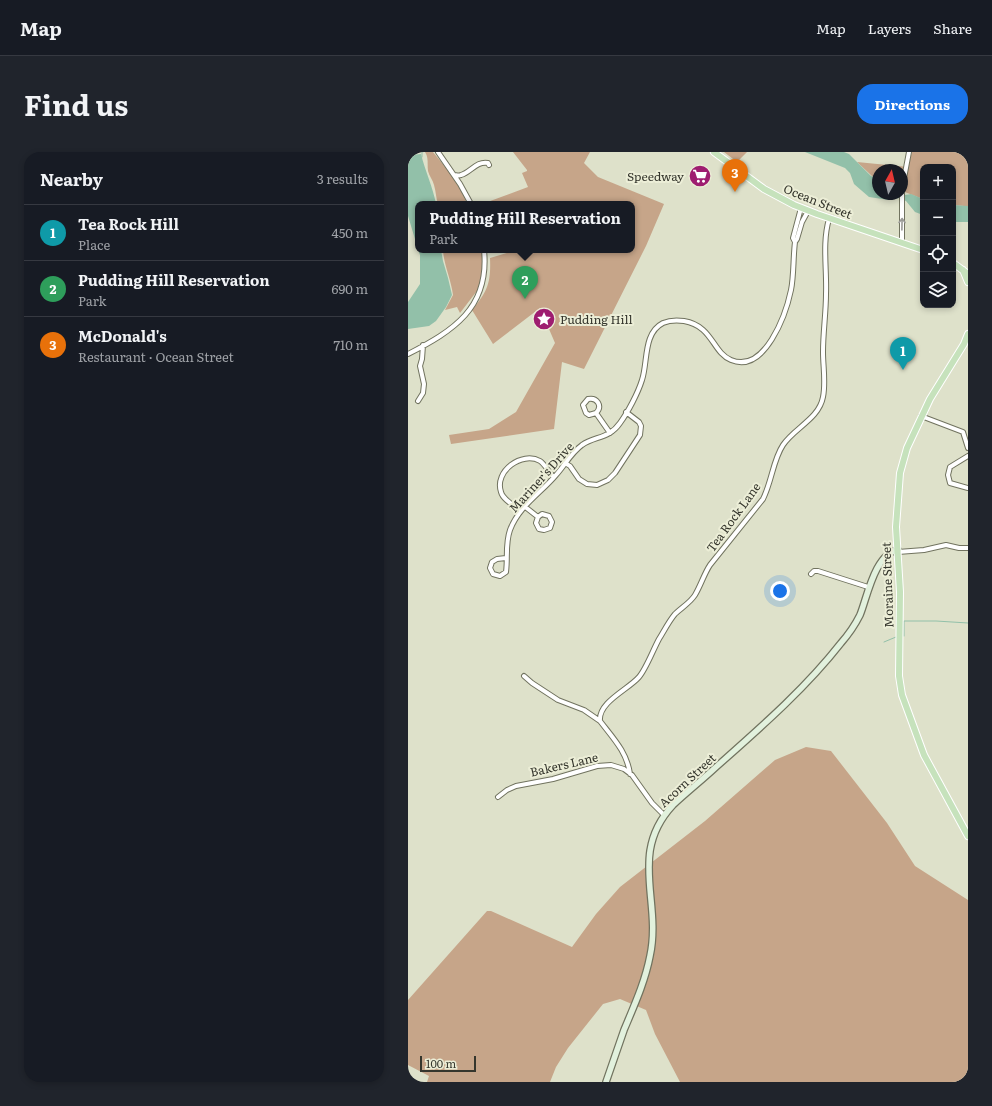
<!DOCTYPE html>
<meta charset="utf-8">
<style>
body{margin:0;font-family:Literata,serif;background:#20242c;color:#f1f3f6}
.controls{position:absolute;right:12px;top:12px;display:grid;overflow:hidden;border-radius:8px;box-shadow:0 2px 6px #0003}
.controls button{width:36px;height:36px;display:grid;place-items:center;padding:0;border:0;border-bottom:1px solid #363941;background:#171b24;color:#f1f3f6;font:20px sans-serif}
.compass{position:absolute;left:464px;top:12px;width:36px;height:36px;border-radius:50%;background:#171b24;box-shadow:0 2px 6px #0003;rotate:8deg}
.scale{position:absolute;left:12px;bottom:10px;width:56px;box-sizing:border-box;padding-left:4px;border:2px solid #35362d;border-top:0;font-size:11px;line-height:14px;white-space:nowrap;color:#35362d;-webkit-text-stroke:3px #eceed7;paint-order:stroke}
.you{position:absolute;left:372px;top:439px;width:14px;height:14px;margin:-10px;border:3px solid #fff;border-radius:50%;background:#1a73e8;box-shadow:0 0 0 6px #1a73e833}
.badge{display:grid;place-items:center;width:26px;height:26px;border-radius:50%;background:#1a73e8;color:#fff;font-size:13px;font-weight:700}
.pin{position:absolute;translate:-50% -33px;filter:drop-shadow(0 1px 2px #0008)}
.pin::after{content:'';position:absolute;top:21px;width:14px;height:12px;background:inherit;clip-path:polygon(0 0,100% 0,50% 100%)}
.popup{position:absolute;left:7px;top:49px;width:220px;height:52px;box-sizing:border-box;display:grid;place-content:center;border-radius:8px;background:#171b24;filter:drop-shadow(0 1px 3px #0005);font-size:13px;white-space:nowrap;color:#9ea1a6}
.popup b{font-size:15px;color:#f1f3f6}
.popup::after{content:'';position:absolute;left:50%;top:100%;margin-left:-8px;border:8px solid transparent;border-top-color:#171b24}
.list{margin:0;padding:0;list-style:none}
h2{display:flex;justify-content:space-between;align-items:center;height:52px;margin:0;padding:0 16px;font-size:17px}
h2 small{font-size:13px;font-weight:400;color:#9ea1a6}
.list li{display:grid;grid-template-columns:26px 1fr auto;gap:12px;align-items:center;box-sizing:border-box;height:56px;padding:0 16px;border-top:1px solid #363941}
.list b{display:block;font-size:15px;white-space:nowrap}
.list p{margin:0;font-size:13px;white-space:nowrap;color:#9ea1a6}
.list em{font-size:13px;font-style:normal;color:#9ea1a6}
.icon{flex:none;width:22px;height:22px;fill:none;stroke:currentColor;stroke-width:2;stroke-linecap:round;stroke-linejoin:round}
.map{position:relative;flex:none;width:560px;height:930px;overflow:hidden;border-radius:16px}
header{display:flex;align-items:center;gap:24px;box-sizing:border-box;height:56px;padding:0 20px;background:#171b24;border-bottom:1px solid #363941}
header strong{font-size:19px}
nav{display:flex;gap:22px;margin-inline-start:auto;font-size:14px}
.intro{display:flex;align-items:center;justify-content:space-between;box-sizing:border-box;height:96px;padding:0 24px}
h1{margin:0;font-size:28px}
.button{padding:10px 18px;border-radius:16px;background:#1a73e8;color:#fff;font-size:14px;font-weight:700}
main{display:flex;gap:24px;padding:0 24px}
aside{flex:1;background:#171b24;border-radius:16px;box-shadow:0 2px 6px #0003}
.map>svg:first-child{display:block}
.green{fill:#c6a589}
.water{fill:#92c0a9}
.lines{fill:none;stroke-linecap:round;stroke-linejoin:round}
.stream{stroke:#92c0a9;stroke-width:1}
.street-casing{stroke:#71735f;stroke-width:6}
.secondary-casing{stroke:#71735f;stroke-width:8}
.primary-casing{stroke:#fff;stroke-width:8}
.street{stroke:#fff;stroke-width:4}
.secondary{stroke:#e2f1dd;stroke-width:5.5}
.primary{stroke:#c6e2bc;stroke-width:6}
.oneway{stroke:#9a9a96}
.labels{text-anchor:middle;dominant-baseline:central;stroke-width:4;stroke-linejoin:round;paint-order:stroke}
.poi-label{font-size:12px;fill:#35362d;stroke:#eceed7;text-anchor:end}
.street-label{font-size:12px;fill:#35362d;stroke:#eceed7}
</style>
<header>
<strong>Map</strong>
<nav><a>Map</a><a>Layers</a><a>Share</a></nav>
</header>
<div class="intro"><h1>Find us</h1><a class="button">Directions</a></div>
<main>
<aside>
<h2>Nearby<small>3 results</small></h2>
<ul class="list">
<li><span class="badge" style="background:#0f9aa8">1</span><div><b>Tea Rock Hill</b><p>Place</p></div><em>450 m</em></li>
<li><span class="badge" style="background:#2e9e5b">2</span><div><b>Pudding Hill Reservation</b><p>Park</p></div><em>690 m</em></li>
<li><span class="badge" style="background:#e8710a">3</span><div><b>McDonald's</b><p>Restaurant · Ocean Street</p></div><em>710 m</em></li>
</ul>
</aside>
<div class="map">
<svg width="560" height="930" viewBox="0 0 560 930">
<rect width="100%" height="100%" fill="#dee1ca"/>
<path class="green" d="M17 0H25C38 16 52 32 59 52H30C28 46 28 40 26 33 25 28 21 24 20 19 19 12 21 6 17 0Z
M105 0H182L176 11 190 25 256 52 238 94 176 217 154 210 146 277 43 292 41 283 81 277 108 260 147 191 132 156 85 192 64 158C80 139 83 130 82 106L109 98H224V52H74L120 35 114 21 119 19V18Z
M316 0H339L329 10Z
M504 0H560V54H556L545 53V15H515V47L494 39V18H470V27L464 24 449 10 500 15Z
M35 98H75V121L72 135 52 161 49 155 37 158 45 143C43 127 36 114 35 98Z
M398 595 423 599 479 671 507 714 560 748V930H272L247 882 238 858 212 847 195 852 160 896 148 915 142 930H19L21 924 0 913V848L79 759H83L164 795 188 762 212 735 297 669 367 608Z"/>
<path class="water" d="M397 0H436L441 2 463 24 470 27V42L497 43 503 42 515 47V63L507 60 498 49 490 46 481 48 461 45 446 32 442 21 437 16Z
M13 2C17 19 25 35 28 52H10V97L0 64V6L3 3Z
M545 53 560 54V70H545Z
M10 98H33L35 109 40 126 44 143 38 155 28 169 21 174 0 177V150L12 132V103Z"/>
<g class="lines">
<path class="stream" d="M14 5V0
M496 484V469H528L560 471
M476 490 488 485"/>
<g class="street-casing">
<path id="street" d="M30 0 52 32 63 52
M46 23C48 23 51 24 53 23 63 20 68 9 80 11L81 13
M494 37 501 0
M494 42V91
M387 90 389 87 394 70 400 59
M0 202C45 179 82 156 76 98
M10 249 15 241 16 232 12 214 14 207 15 193
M188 261 181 263 178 261 175 253 180 247C189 245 195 254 188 261L202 281
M513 264 555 280 560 296
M560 304 542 315 540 323 542 331 560 336
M157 311 162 314 171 327 179 332 189 333 200 328 207 321 232 283 233 274 231 270 218 260
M116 354 130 365 128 371 131 377 136 378 142 376 144 370 141 364 134 362 130 365
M113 359C107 354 95 348 93 340 86 319 114 299 132 309 137 312 141 321 146 325
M490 400 516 398 538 393 551 396H560
M98 406 89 407 84 410 82 416 85 422 92 424 98 420C100 406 97 392 102 378 111 354 133 341 148 323 157 313 163 301 174 293 187 284 201 287 212 271 220 260 230 241 234 228 240 210 235 181 255 171 262 168 269 168 276 169 305 174 304 200 323 208 357 222 378 162 383 138 386 123 385 106 387 90L385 86 393 56
M403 422 406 419H410L460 435
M116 524 124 531 150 548 176 558 192 569
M222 622C219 600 205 586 192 569 190 550 221 537 231 525 238 517 245 498 251 487 256 479 261 469 267 462 274 455 282 451 287 443 293 433 296 422 302 413L355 347C364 329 365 308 375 293 386 276 411 267 415 245 418 230 415 215 415 200 415 180 418 161 418 142 419 117 414 91 421 67
M90 645 99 638 108 634 145 627 189 614 203 613 216 617 224 623 244 651 256 663"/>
</g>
<g class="secondary-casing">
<path id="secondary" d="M198 930C204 913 210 895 216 878 226 854 237 830 242 804 254 749 220 701 265 653 279 640 294 628 308 615 352 576 397 537 433 491 440 483 447 473 452 463 459 446 467 401 490 398"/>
</g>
<g class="primary-casing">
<path id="primary" d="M306 0 356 37 386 53 409 62 515 98
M545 111 560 122
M555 118 560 130
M560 182 556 192 522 247 499 296 492 321 488 375 492 440 491 524 494 543 516 603 560 684"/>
</g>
<use href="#street" class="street"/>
<use href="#secondary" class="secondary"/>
<use href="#primary" class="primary"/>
</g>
<defs><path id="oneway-shaft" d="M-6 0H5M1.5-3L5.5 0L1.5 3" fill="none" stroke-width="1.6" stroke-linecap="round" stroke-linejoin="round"/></defs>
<use class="oneway" href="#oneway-shaft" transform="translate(494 72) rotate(-89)"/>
<defs>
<g id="supermarket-disc" transform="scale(1.15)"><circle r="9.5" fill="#9e1d70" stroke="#eceed7"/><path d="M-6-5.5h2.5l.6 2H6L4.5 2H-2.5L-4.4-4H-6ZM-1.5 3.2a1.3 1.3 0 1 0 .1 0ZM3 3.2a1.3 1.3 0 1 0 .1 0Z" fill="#fff"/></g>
<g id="sight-disc" transform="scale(1.15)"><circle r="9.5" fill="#9e1d70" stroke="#eceed7"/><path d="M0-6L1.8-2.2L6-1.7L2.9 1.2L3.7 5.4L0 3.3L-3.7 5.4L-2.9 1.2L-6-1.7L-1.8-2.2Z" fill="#fff"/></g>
</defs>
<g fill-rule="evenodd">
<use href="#supermarket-disc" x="292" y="24"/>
<use href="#sight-disc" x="136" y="167"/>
</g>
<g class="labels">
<g class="poi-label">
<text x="276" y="24">Speedway</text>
<text x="152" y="167" text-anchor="start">Pudding Hill</text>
</g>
<g class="street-label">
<text transform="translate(410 49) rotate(22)">Ocean Street</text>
<text transform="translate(133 325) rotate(-48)">Mariner's Drive</text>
<text transform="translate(325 365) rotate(-54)">Tea Rock Lane</text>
<text transform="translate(479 433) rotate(-92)">Moraine Street</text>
<text transform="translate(156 612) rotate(-13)">Bakers Lane</text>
<text transform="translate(279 628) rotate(-43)">Acorn Street</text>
</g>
</g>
</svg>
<div class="controls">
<button>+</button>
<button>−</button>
<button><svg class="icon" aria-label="locate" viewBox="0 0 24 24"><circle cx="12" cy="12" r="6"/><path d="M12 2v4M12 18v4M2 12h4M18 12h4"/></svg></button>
<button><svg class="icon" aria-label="layers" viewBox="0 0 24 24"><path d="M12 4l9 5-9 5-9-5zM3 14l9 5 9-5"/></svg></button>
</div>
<svg class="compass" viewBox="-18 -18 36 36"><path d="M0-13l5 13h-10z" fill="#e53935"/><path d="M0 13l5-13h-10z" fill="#9ea1a6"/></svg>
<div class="scale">100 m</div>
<div class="you"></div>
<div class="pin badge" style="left:495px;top:218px;background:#0f9aa8">1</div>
<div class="pin badge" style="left:117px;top:147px;background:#2e9e5b">2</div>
<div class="popup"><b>Pudding Hill Reservation</b>Park</div>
<div class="pin badge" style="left:327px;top:40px;background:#e8710a">3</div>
</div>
</main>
